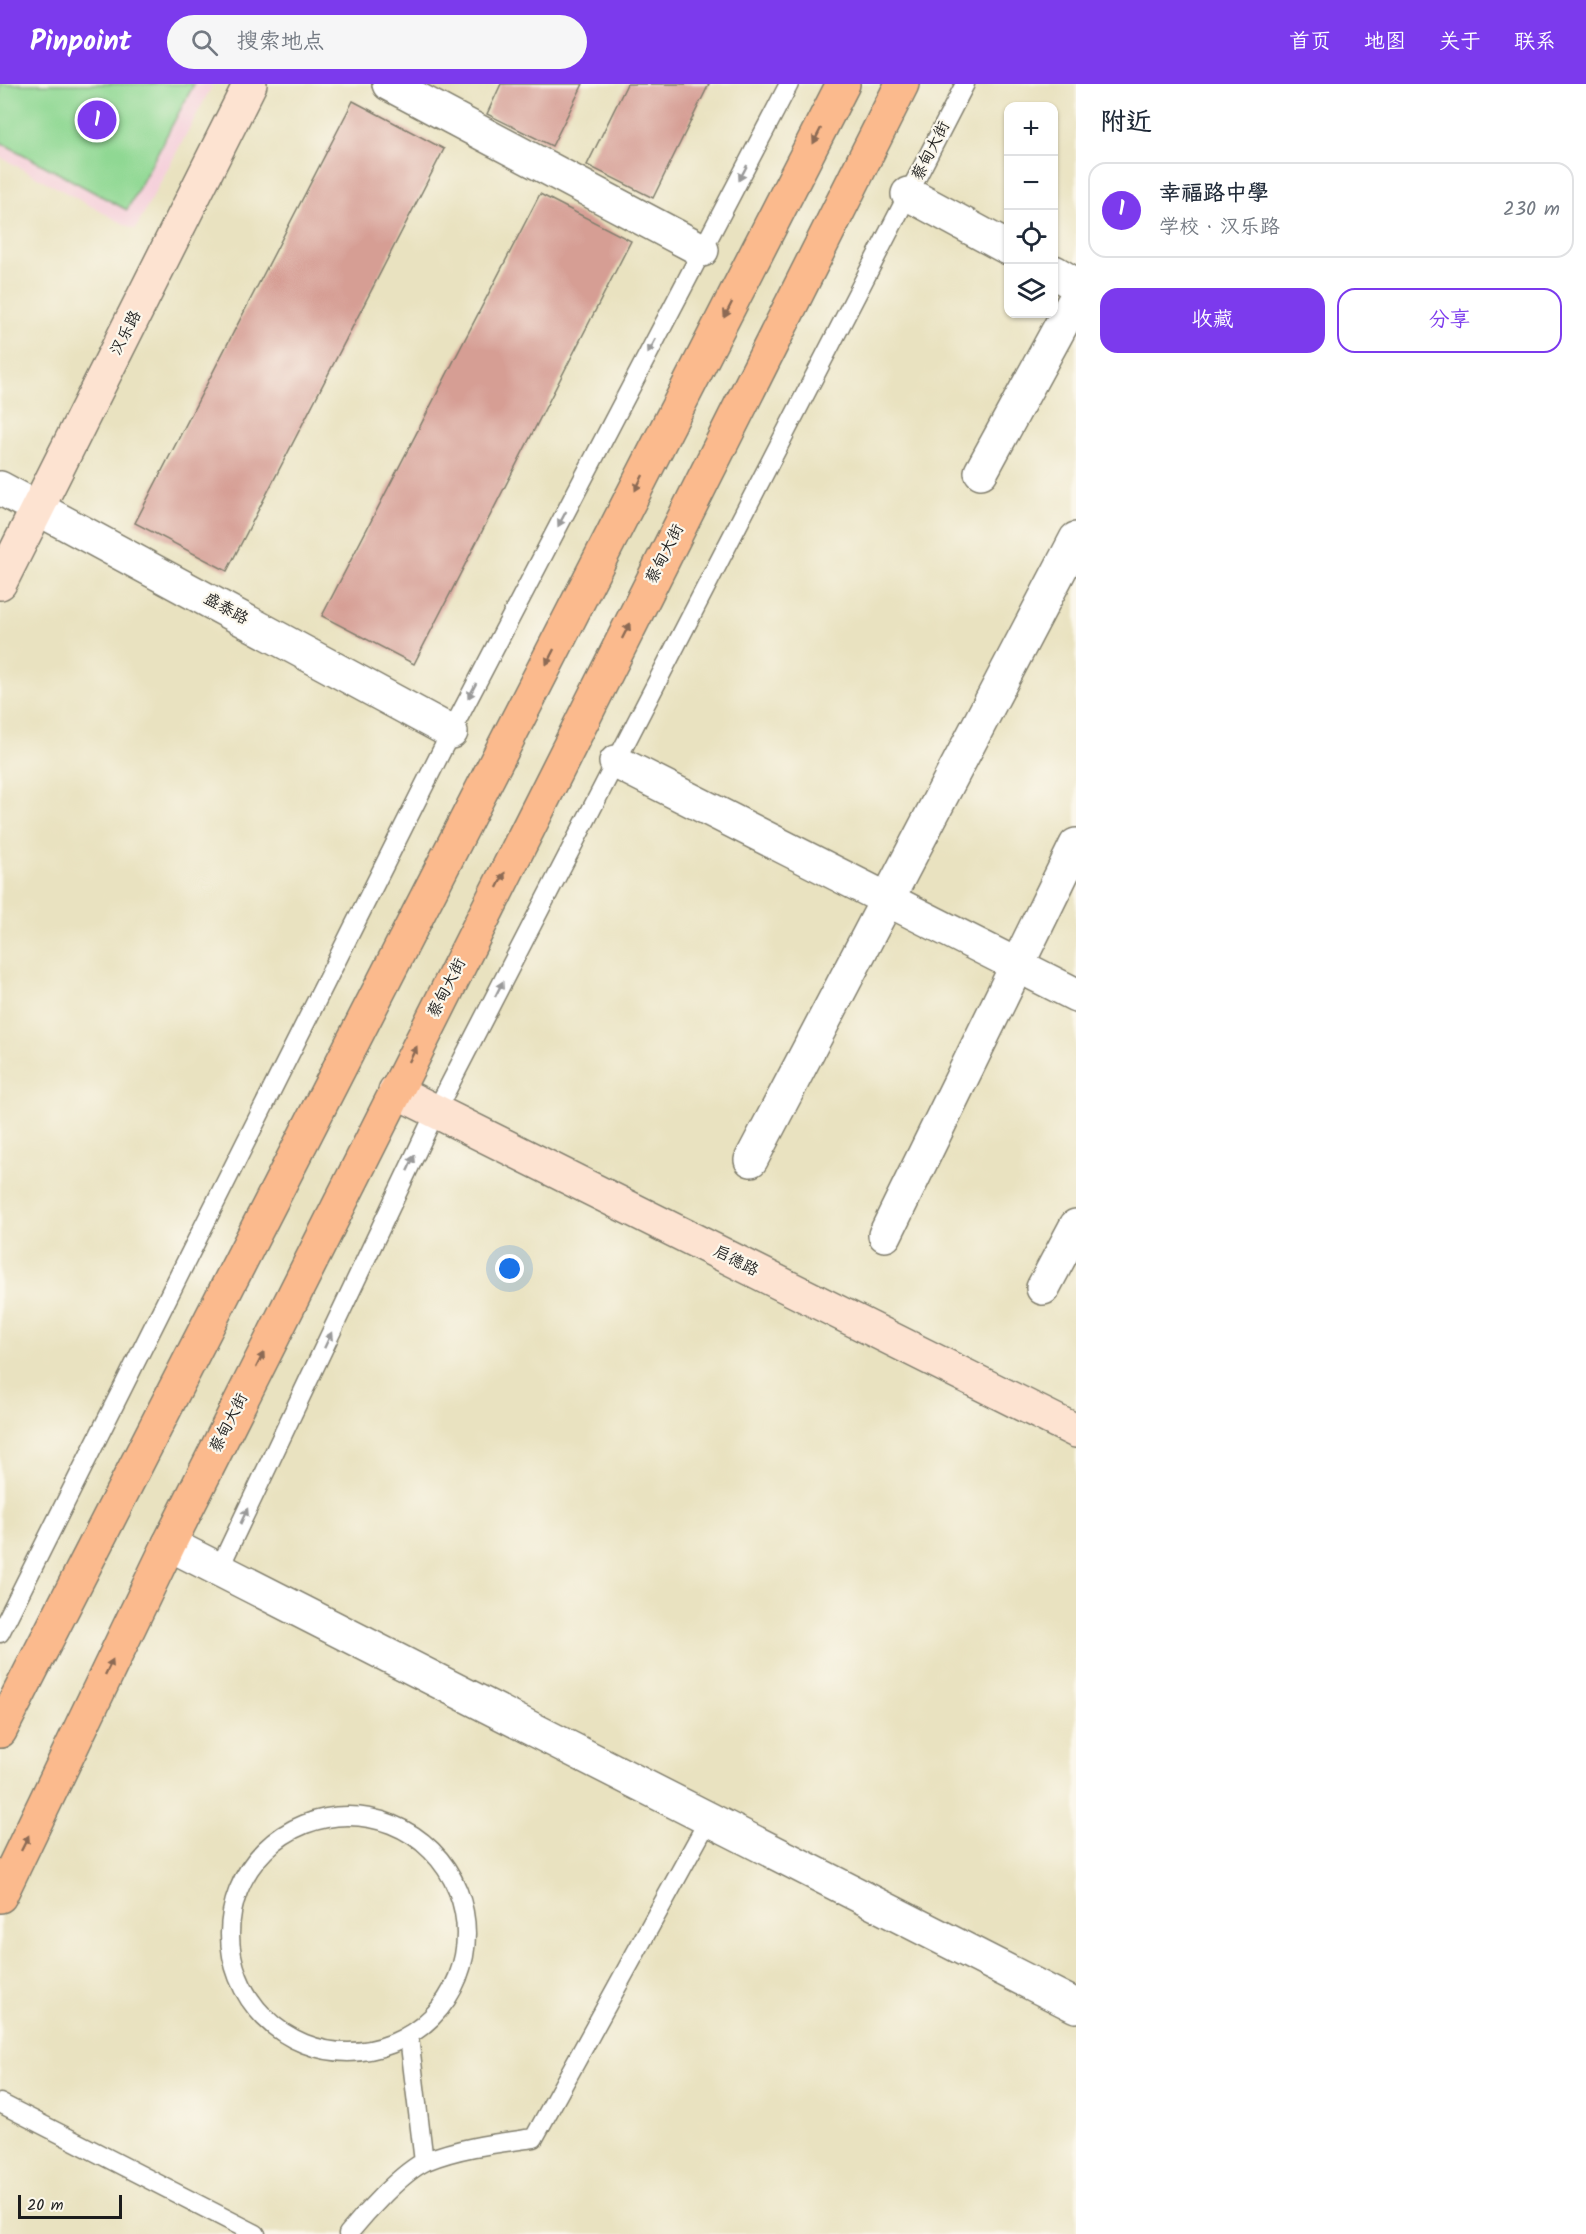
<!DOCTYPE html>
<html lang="zh">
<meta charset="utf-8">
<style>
body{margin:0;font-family:Kalam,"LXGW WenKai TC",sans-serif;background:#f6f6f7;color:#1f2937}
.controls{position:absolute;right:18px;top:18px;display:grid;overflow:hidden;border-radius:12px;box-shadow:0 2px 4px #0004}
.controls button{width:54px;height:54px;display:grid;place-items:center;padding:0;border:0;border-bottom:2px solid #e0e1e3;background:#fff;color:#1f2937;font:30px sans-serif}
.scale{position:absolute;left:18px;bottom:15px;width:104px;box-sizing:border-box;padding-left:6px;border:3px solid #1c1c1c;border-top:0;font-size:16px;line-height:21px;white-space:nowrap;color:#1c1c1c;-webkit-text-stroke:4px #fbf7ec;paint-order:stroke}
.you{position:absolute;left:510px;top:1185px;width:21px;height:21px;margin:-15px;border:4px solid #fff;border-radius:50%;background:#1a73e8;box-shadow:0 0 0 9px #1a73e833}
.badge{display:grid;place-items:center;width:39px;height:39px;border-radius:50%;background:#7c3aed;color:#fff;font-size:20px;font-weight:700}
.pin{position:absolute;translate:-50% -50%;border:3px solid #fff;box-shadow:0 2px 6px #0006}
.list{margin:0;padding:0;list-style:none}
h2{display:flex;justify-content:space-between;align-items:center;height:78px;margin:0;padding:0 24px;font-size:26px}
h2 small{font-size:20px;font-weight:400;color:#747a83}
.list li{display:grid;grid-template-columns:39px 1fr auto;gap:18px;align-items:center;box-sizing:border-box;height:96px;margin:0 12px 12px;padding:0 12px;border:2px solid #e0e1e3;border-radius:18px}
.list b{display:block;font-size:22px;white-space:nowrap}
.list p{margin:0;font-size:20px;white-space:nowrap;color:#747a83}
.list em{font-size:20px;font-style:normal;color:#747a83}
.actions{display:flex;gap:12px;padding:18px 24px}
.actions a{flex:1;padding:14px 0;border:2px solid #7c3aed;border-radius:18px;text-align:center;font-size:21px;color:#7c3aed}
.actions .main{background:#7c3aed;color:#fff}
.icon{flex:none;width:33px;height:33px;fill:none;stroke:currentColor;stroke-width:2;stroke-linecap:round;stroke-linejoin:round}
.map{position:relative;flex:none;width:1076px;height:2150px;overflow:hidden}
header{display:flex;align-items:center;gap:36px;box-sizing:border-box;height:84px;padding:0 30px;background:#7c3aed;color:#fff}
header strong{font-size:28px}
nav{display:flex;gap:33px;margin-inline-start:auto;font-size:21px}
.search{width:420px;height:54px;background:#f6f6f7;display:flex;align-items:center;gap:15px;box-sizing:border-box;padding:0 21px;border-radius:33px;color:#747a83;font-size:22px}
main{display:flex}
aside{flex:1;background:#fff}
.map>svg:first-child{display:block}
.built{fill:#f5cfda}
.green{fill:#8fd893;stroke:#567a58;stroke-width:1.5}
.building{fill:#d69e94}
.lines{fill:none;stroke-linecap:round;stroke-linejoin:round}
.lane-casing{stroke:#827f6e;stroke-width:21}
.street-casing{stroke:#827f6e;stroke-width:36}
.secondary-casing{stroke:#827f6e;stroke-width:36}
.primary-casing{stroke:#827f6e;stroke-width:36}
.lane{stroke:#fff;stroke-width:18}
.street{stroke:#fff;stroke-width:33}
.secondary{stroke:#fde3d1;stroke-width:33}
.primary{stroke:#fbba8d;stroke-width:33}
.oneway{fill:#8c6b54}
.oneway2{fill:#999}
.labels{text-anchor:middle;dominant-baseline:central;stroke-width:4.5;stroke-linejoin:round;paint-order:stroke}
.street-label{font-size:16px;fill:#1c1c1c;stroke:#fbf7ec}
</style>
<header>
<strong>Pinpoint</strong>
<div class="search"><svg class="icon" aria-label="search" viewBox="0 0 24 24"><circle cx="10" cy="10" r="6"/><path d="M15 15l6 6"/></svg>搜索地点</div>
<nav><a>首页</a><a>地图</a><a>关于</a><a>联系</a></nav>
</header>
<main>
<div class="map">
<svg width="1076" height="2150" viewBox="0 0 1076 2150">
<rect width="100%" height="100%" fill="#fbf7ec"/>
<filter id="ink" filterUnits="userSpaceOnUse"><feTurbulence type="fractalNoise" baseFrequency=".0167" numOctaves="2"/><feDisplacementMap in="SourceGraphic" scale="12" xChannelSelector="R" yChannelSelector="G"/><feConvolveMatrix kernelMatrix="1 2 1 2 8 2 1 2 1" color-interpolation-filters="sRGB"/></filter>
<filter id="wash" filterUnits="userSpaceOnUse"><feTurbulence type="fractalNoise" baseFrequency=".008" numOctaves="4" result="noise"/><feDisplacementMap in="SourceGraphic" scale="24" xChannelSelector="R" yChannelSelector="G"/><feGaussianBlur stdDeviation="1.35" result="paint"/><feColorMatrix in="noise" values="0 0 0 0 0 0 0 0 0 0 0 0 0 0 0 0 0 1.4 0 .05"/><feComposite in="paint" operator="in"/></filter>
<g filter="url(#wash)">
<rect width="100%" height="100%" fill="#e9e2c0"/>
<path class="built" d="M0 0H213L135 146 0 73Z"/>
<path class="green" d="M0 0H194L127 126 0 58Z"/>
<g id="blocks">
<path class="building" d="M501 0H583L552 62 487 30Z
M627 0H709L653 114 587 81Z
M353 17 444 65 227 487 135 439Z
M540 110 631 157 414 580 322 532Z"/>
</g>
</g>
<g filter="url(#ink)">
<use href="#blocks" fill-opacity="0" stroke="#827f6e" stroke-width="1.5"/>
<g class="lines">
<g class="lane-casing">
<path id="lane" d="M219 1485 436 1027 965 0
M0 1549 451 648 789 0
M230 1850a118 118 0 1 1 236 0a118 118 0 1 1-236 0Z
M409 1953 424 2078
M0 2019 256 2150
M348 2150C365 2129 402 2088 426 2077 460 2063 498 2059 534 2054L709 1735"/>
</g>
<g class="street-casing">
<path id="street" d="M389 0 702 166
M908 110 1008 164
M1054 188 1076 201
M981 388 1076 214
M0 404 451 648
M616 678 1076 911
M751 1076 1076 455
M885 1151 1076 761
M1043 1204 1076 1142
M169 1460 1076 1922"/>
</g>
<g class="secondary-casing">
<path id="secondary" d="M0 499 250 0
M395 1007 1076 1347"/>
</g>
<g class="primary-casing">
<path id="primary" d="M0 1647 843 0
M0 1812 169 1460 902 0"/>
</g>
<use href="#lane" class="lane"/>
<use href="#street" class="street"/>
<use href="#secondary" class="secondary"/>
<use href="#primary" class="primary"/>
</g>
<defs><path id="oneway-solid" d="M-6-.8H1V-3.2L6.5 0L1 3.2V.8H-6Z" transform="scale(1.5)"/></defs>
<g class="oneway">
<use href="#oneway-solid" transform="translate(817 52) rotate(117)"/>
<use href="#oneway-solid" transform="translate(728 226) rotate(117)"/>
<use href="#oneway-solid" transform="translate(639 399) rotate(117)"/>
<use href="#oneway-solid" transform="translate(626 547) rotate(-63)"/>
<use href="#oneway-solid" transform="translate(550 573) rotate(117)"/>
<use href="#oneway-solid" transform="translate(501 796) rotate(-63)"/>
<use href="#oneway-solid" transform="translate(413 970) rotate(-63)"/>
<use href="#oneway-solid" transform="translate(260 1276) rotate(-63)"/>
<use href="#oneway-solid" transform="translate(109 1583) rotate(-64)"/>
<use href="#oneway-solid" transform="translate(25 1759) rotate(-64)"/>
</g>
<g class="oneway2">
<use href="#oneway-solid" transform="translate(743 89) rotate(118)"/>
<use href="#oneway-solid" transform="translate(652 262) rotate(118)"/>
<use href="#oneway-solid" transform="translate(562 435) rotate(118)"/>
<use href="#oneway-solid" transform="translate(472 607) rotate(118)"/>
<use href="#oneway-solid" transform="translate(499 905) rotate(-63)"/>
<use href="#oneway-solid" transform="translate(411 1079) rotate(-65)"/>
<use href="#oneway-solid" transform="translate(328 1256) rotate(-65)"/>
<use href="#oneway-solid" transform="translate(244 1432) rotate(-65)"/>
</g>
</g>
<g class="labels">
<g class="street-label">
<text transform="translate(931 67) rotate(-63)">蔡甸大街</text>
<text transform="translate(126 249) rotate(-63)">汉乐路</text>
<text transform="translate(665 470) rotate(-63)">蔡甸大街</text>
<text transform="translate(226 525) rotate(29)">盛泰路</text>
<text transform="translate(447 904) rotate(-63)">蔡甸大街</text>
<text transform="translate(736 1177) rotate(27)">启德路</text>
<text transform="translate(229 1339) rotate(-63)">蔡甸大街</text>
</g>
</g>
</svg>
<div class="controls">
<button>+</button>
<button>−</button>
<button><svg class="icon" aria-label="locate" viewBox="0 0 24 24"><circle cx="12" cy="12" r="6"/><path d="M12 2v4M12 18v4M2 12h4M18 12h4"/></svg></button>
<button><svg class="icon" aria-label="layers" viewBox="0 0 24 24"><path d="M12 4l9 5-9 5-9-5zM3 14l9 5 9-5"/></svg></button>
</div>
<div class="scale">20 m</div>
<div class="you"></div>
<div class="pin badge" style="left:97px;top:36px">1</div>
</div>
<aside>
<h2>附近<small></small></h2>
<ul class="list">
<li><span class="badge">1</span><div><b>幸福路中學</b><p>学校 · 汉乐路</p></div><em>230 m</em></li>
</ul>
<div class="actions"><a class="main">收藏</a><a>分享</a></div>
</aside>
</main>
